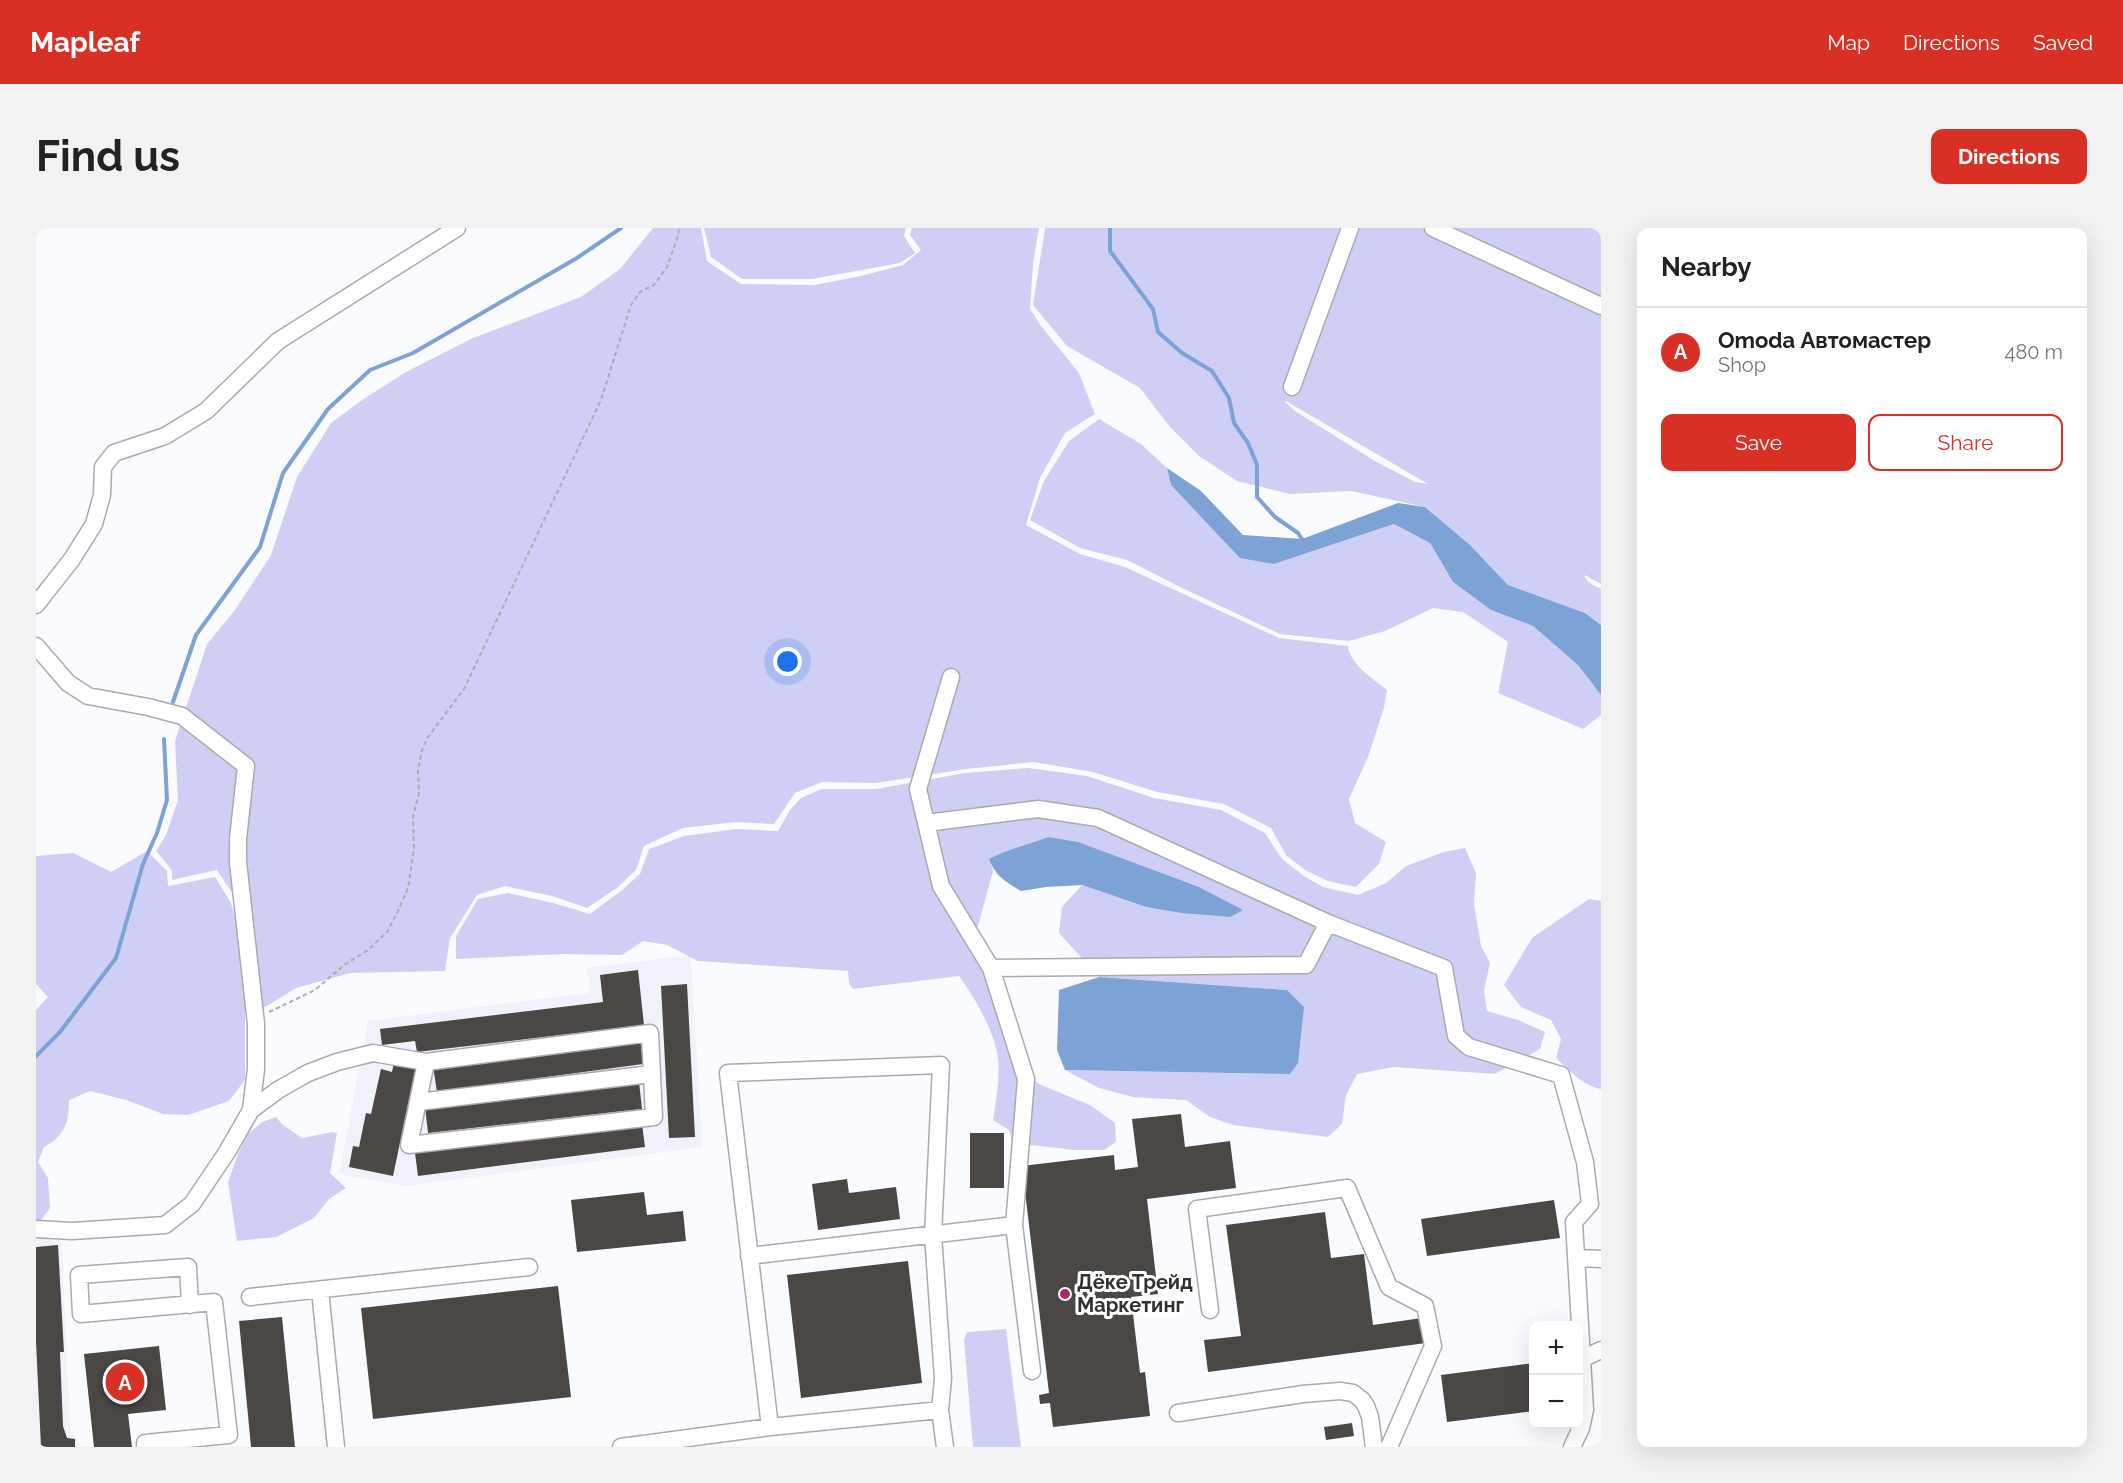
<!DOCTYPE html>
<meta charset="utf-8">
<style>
body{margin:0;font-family:Raleway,sans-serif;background:#f2f2f2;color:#222}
.controls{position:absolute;right:18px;bottom:18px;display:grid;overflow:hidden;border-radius:12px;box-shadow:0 6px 24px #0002}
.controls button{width:54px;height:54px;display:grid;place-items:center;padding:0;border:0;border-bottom:2px solid #e0e0e0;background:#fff;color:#222;font:30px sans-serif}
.you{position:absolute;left:752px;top:434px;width:21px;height:21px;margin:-15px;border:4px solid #fff;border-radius:50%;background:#1a73e8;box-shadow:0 0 0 9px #1a73e833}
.badge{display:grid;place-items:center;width:39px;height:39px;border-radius:50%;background:#d93025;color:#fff;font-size:20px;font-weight:700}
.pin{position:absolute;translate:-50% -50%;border:3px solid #fff;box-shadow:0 2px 6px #0006}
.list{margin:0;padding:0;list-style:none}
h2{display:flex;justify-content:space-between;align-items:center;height:78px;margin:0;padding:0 24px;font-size:26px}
h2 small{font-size:20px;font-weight:400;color:#767676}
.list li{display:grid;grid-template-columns:39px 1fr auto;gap:18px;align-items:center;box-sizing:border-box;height:90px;padding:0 24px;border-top:2px solid #e0e0e0}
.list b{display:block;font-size:22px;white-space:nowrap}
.list p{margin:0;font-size:20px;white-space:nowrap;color:#767676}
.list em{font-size:20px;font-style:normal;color:#767676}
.actions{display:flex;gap:12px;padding:18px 24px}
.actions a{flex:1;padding:14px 0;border:2px solid #d93025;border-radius:12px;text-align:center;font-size:21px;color:#d93025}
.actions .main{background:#d93025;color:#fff}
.map{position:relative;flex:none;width:1565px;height:1219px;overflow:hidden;border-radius:12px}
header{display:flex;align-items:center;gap:36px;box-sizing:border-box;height:84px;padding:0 30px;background:#d93025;color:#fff}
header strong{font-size:28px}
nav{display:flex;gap:33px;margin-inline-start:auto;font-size:21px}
.intro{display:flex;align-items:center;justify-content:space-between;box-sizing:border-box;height:144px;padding:0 36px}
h1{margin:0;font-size:42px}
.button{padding:15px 27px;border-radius:12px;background:#d93025;color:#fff;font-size:21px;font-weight:700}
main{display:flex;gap:36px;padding:0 36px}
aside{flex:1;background:#fff;border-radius:12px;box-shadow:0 6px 24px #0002}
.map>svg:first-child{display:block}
.built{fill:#f1f1fc}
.green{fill:#cfcff5;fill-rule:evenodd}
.water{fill:#7da2d6}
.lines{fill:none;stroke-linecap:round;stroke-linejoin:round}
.stream{stroke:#7da2d6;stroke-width:4}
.building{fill:#4a4745}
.minor-casing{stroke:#aaaaae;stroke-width:19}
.path{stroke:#abacae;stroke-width:2;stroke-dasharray:4.5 3;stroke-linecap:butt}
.minor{stroke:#fff;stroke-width:16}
.poi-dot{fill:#b12767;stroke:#fff;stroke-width:2}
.labels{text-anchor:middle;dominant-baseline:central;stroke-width:6;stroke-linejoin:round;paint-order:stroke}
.poi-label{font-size:20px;font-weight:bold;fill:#313132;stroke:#fff;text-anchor:start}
</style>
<header>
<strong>Mapleaf</strong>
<nav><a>Map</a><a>Directions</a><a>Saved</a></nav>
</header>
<div class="intro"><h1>Find us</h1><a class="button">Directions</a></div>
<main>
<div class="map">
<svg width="1565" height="1219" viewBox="0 0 1565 1219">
<rect width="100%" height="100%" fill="#fafbfe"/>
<path class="built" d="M655 727 666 919 369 958 303 946 332 793 554 765 551 740Z
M0 1008 26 1015 34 1204 40 1209 43 1219H0Z"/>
<path class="green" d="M617 0H665L671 33 705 56 778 57 825 48 867 37 885 22 874 7 876 0H1003L997 36 994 81 1005 98 1043 145 1059 186 1029 205 1004 250 990 297 1044 326 1089 339 1243 410 1312 418C1314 437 1338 451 1351 462L1348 480 1332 529 1313 571 1319 595 1350 614 1343 636 1320 659 1292 653 1269 642 1250 627 1235 600 1188 576 1121 564 1057 544 998 534 930 541 840 555 786 554 759 565 738 596 699 594 647 600 608 618 600 642 582 659 551 680 516 668 469 658 441 667 414 710 409 743 314 745 260 760 226 781 201 672 181 642 136 652V642L120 623 130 607 142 572 139 513 171 416 199 382 235 327 261 249 295 195 326 172 370 144 437 110 545 69 584 41Z
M668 0H870L868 8 879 25 864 35 776 51H706L675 29Z
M1009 0H1565V356L1548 347 1552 354 1565 361V397L1549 385 1472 357 1434 317 1389 279 1315 263 1254 266 1201 253 1163 228 1134 199 1104 160 1031 118 997 77ZM1249 174 1250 173 1392 256 1379 254 1339 233 1259 183Z
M1063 191 1105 216 1131 240 1135 257 1238 336 1358 296 1394 315 1417 354 1455 382 1497 398 1542 437 1565 467V487L1547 501 1462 465 1472 414 1427 384 1397 380 1349 403 1313 413 1244 406 1146 360 1091 332 1044 320 994 292 1008 253 1033 213Z
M992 540 1051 548 1118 570 1185 582 1229 605 1246 631 1268 648 1287 659 1322 667 1350 655 1370 638 1408 624 1429 620 1440 645 1438 676 1445 718 1454 735 1448 763 1451 783 1482 792 1509 804 1504 821 1459 846 1358 839 1321 846 1310 867 1306 896 1292 909 1197 897 1174 889 1150 872 1097 869 1063 860 1029 842 1253 846 1251 762 1063 749 1023 705 1026 679 1046 657 1110 679 1178 688 1162 658 1079 629 1012 609 954 631 957 643 936 720 953 751 981 842 1005 857 1054 877 1079 895 1080 914 1068 922H1038L977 915 973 902 957 892C960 872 964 852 962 832 960 806 938 768 923 748L817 761 813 756 812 743 662 733 631 717 607 713 586 727 529 726 420 731V708L442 671 472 665 517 675 554 686 585 663 604 646 613 621 648 608 700 601 742 603 754 582 765 570 786 561H840L929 545Z
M111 623 131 643 132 658 179 649 195 675 209 728V852L193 873 152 887 127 886 90 872 54 863 33 872C33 894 29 908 8 919L2 934 12 950 14 980 5 992H0V782L12 769 0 756V628L37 625 75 644Z
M1553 671 1565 673V861C1547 858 1533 842 1520 830L1525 811 1515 792 1485 779 1468 757 1496 710Z
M240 889 246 896 266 910 297 904 301 905 294 945 310 960 293 971 278 990 240 1009 201 1013 192 954 202 926 211 907 226 894Z
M970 1101 985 1219H937L928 1112 931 1104Z"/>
<path class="water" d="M1131 240 1165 263 1207 307 1266 311 1362 275 1389 279 1434 317 1472 357 1549 385 1565 397V467L1542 437 1497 398 1455 382 1417 354 1394 315 1358 296 1238 336 1204 330 1135 257Z
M1012 609 1042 614 1112 640 1161 658 1207 682 1194 689 1146 685 1110 679 1046 657 1010 659 985 663C970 654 959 648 953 631 972 621 992 617 1012 609Z
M1063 749 1251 762 1268 779 1262 835 1254 846 1029 842 1021 822 1023 762Z"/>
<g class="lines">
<path class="stream" d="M1074 0V23L1117 81 1122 104 1146 125 1176 143 1193 170 1198 195 1212 215 1221 237V269L1239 289 1262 305 1266 311
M137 474 160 407 224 319 247 245 292 181 334 142 377 125 541 30 585 0
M0 828 24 804 80 730 107 636 121 605 131 572 128 511"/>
</g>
<path class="building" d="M602 742 608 797 381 824 379 813 346 817 344 801 567 774 564 747Z
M651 756 659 909 633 910 625 758Z
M604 810 607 836 401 864 397 838Z
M358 834 380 839 357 948 313 939 317 918 323 919 330 885 335 886 345 841 356 844Z
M603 854 606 881 392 905 389 879Z
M1145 886 1149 919 1194 913 1200 960 1111 971 1122 1066 1095 1069 1104 1145 1109 1144 1114 1188 1017 1199 1014 1175 1004 1176 1003 1167 1013 1165 986 938 1078 927 1079 942 1102 939 1096 891Z
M606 896 609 919 382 948 379 925Z
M934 905H968V960H934Z
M811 951 813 965 860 959 864 991 782 1002 776 956Z
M608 964 611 987 647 983 650 1013 541 1024 535 972Z
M1518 972 1524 1010 1391 1028 1385 991Z
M1289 984 1295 1030 1328 1026 1337 1097 1386 1090 1390 1115 1172 1144 1168 1112 1205 1108 1190 997Z
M22 1017 28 1124H24L27 1198 31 1210 39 1211V1219H5L0 1114V1019Z
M872 1033 886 1155 765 1170 751 1047Z
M522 1058 535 1169 337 1191 325 1080Z
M246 1089 259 1219H215L203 1093Z
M123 1118 130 1182 92 1186 96 1219H58L48 1126Z
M1498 1135V1183L1411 1194 1405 1147Z
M1316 1195 1318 1208 1290 1212 1288 1199Z"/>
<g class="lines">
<g class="minor-casing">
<path id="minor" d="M1397 0 1565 78
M1256 159 1314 0
M0 377 36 331 58 296 66 267 67 239 78 225 129 208 170 183 242 113 421 0
M0 418 32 455 52 468 112 479 146 488 210 538 202 611V634L220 796V841L215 882
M915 449 882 561 905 658 955 740 990 851 978 997 996 1143
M890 595 1002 581 1062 590 1292 695 1408 740 1420 808 1433 819 1525 847 1549 934 1554 976 1538 994 1549 1182 1545 1200 1536 1219
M955 740 1270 737 1292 695
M382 874 615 846
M0 1001 36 1003 129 997 156 976 191 924 215 882 242 862 272 845 301 834 337 825 390 834 614 805 618 889 373 917 390 834
M713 1028 978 997
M1540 1030 1565 1031
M284 1062 300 1219
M214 1069 493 1039
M1174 1082 1161 981 1311 960 1353 1059 1389 1078 1397 1118 1353 1219
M1546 1131 1565 1122
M904 1182 734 1199 692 845 905 837 897 1007 907 1150 904 1182 909 1219
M1142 1185 1267 1166 1304 1163 1317 1165 1326 1172 1330 1178 1334 1189 1338 1219
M109 1219V1215L193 1207 178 1074 45 1086 43 1047 152 1039 154 1077
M585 1219 734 1199"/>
</g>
<path class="path" d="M233 784 279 762 308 737 332 722 351 704 362 683 372 660 378 621 377 589 383 565 382 543 386 522 392 509 428 461 565 172 595 77 604 64 618 57 631 39 642 8 643 0"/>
<use href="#minor" class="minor"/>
</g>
<circle class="poi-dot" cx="1029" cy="1066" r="6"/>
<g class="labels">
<g class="poi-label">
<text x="1041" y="1054">Дёке Трейд<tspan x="1041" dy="23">Маркетинг</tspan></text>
</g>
</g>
</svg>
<div class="controls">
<button>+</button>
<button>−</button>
</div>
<div class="you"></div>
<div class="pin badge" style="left:89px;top:1154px">A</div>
</div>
<aside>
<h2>Nearby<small></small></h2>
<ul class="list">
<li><span class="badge">A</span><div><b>Omoda Автомастер</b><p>Shop</p></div><em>480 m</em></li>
</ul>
<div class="actions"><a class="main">Save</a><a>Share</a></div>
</aside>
</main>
